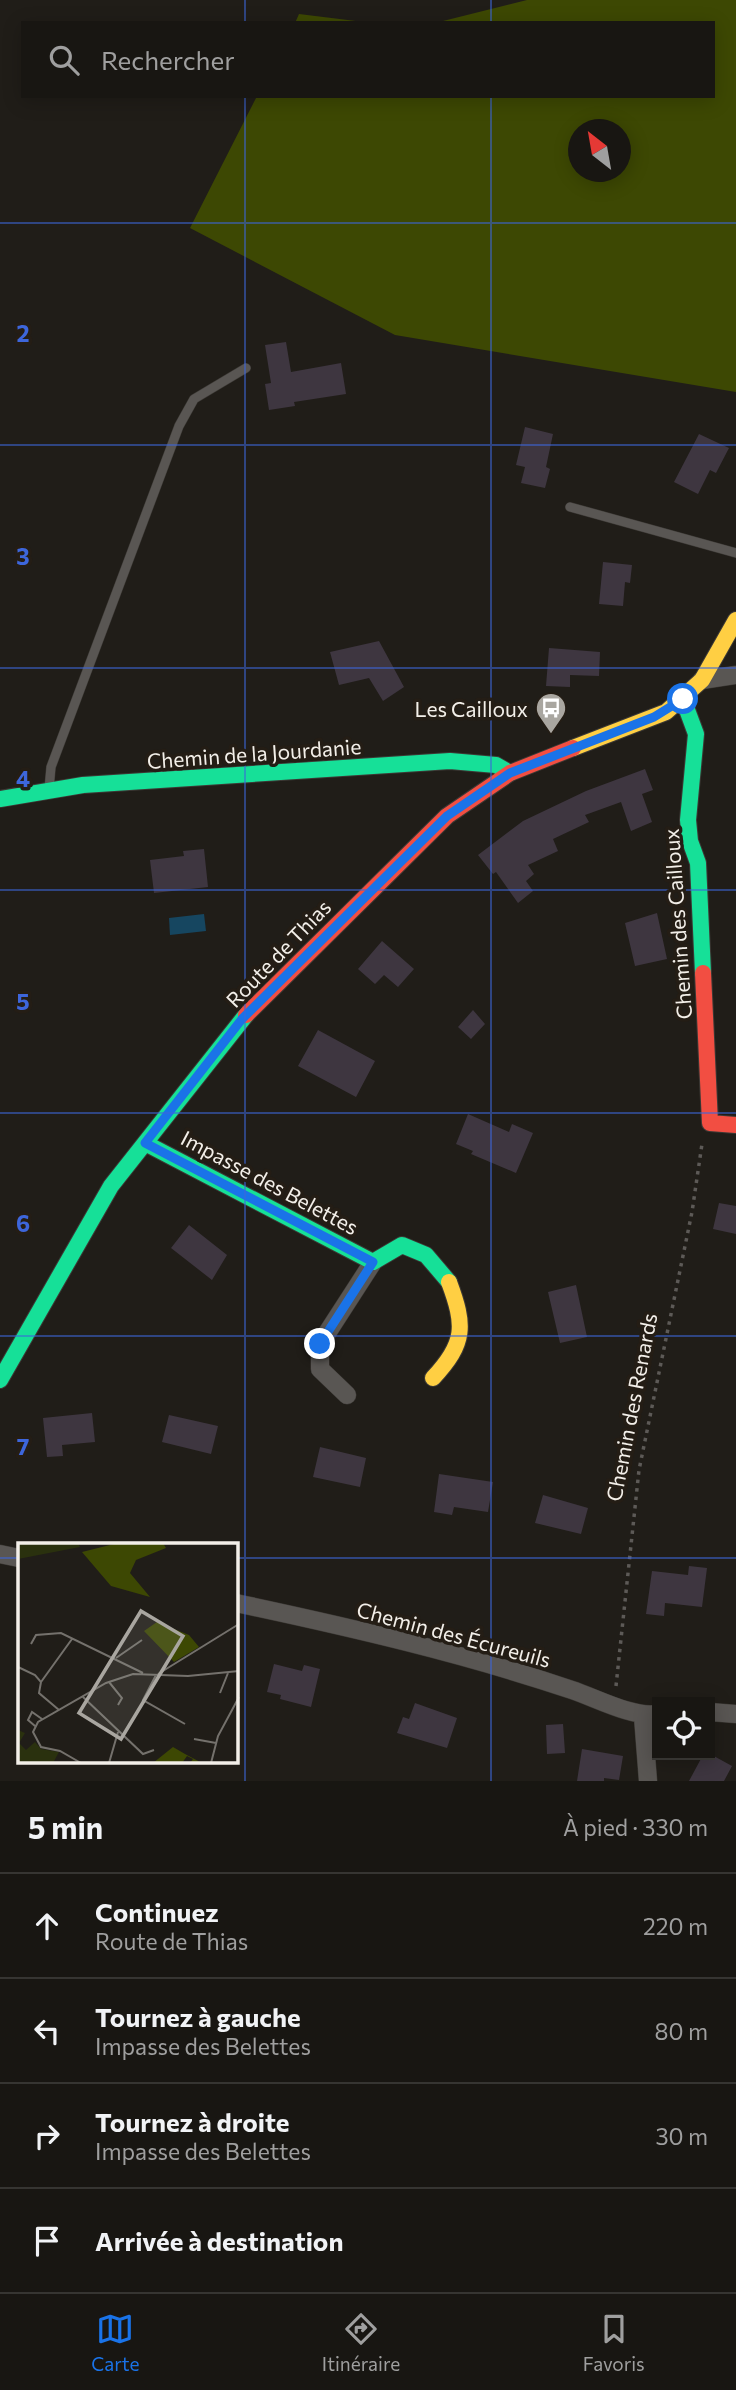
<!DOCTYPE html>
<html lang="fr">
<meta charset="utf-8">
<style>
body{margin:0;font-family:Commissioner,sans-serif;background:#252320;color:#f1f3f6}
.controls{position:absolute;right:21px;bottom:21px;display:grid;overflow:hidden;border-radius:0px;box-shadow:0 4px 18px #0003}
.controls button{width:63px;height:63px;display:grid;place-items:center;padding:0;border:0;border-bottom:2px solid #363532;background:#181612;color:#f1f3f6;font:35px sans-serif}
.compass{position:absolute;left:568px;top:119px;width:63px;height:63px;border-radius:50%;background:#181612;box-shadow:0 4px 18px #0003;rotate:329deg}
.stop{position:absolute;width:21px;height:21px;margin:-16px;border:5px solid #1a73e8;border-radius:50%;background:#fff}
.stop.end{background:#1a73e8;border-color:#fff;box-shadow:0 2px 7px #0008}
.list{margin:0;padding:0;list-style:none}
h2{display:flex;justify-content:space-between;align-items:center;height:91px;margin:0;padding:0 28px;font-size:30px}
h2 small{font-size:23px;font-weight:400;color:#9f9f9f}
.list li{display:grid;grid-template-columns:46px 1fr auto;gap:21px;align-items:center;box-sizing:border-box;height:105px;padding:0 28px;border-top:2px solid #363532}
.list b{display:block;font-size:26px;white-space:nowrap}
.list p{margin:0;font-size:23px;white-space:nowrap;color:#9f9f9f}
.list em{font-size:23px;font-style:normal;color:#9f9f9f}
.icon{flex:none;width:38px;height:38px;fill:none;stroke:currentColor;stroke-width:2;stroke-linecap:round;stroke-linejoin:round}
.map{position:relative;flex:none;width:736px;height:1781px;overflow:hidden}
.search{position:absolute;background:#181612;box-shadow:0 4px 18px #0003;left:21px;right:21px;top:21px;height:77px;display:flex;align-items:center;gap:18px;box-sizing:border-box;padding:0 24px;border-radius:0px;color:#9f9f9f;font-size:26px}
.sheet{height:511px;background:#181612}
nav{display:flex;justify-content:space-around;align-items:center;box-sizing:border-box;height:98px;border-top:2px solid #363532;background:#181612;font-size:19px;color:#9f9f9f}
nav a{display:grid;justify-items:center;gap:4px}
nav .on{color:#1a73e8}
.map>svg:first-child{display:block}
.forest{fill:#3d4803;fill-rule:evenodd}
.water{fill:#164660}
.building{fill:#3e3640}
.lines{fill:none;stroke-linecap:round;stroke-linejoin:round}
.lane-casing{stroke:#3c3935;stroke-width:10}
.street-casing{stroke:#3c3935;stroke-width:19}
.fast-casing{stroke:#3c3935;stroke-width:18}
.slow-casing{stroke:#3c3935;stroke-width:18}
.jam-casing{stroke:#3c3935;stroke-width:18}
.path{stroke:#5d5a57;stroke-width:3.5;stroke-dasharray:3.5 5;stroke-linecap:butt}
.lane{stroke:#595653;stroke-width:9}
.street{stroke:#595653;stroke-width:18}
.fast{stroke:#16e098;stroke-width:16}
.slow{stroke:#ffcf43;stroke-width:16}
.jam{stroke:#f24e42;stroke-width:16}
.route{stroke:#1a73e8;stroke-width:9}
.grid{fill:none;stroke:#3d66db;stroke-width:2;stroke-opacity:0.55}
.labels{text-anchor:middle;dominant-baseline:central;stroke-width:7;stroke-linejoin:round;paint-order:stroke}
.poi-label{font-size:21px;fill:#f3efe9;stroke:#241d15;text-anchor:end}
.street-label{font-size:21px;fill:#f3efe9;stroke:#241d15}
.inset-road{fill:none;stroke:#74716c;stroke-width:2}
.view{fill:#a9a6a0;fill-opacity:0.15;stroke:#a9a6a0;stroke-width:3.5}
.inset-edge{fill:none;stroke:#f3efe9;stroke-width:3.5}
.grid-label{font-size:23px;text-anchor:middle;font-weight:bold;fill:#3d66db;stroke:#241d15;stroke-width:7;stroke-linejoin:round;paint-order:stroke}
</style>
<div class="map">
<svg width="736" height="1781" viewBox="0 0 736 1781">
<rect width="100%" height="100%" fill="#201d18"/>
<path class="forest" d="M527 0H736V392L395 335 190 228 257 96H713V23H435ZM578 130H620V172H578Z
M299 14 372 23H295Z"/>
<path class="water" d="M204 914 206 931 170 935 169 918Z"/>
<path class="building" d="M286 342 291 372 341 363 346 394 294 402 295 406 269 410 265 384 271 383 265 345Z
M525 427 553 434 546 467 550 469 545 488 521 483 525 467 516 465Z
M699 434 729 448 716 473 710 470 698 494 674 482Z
M603 562 632 565 630 583 625 582 623 606 599 604Z
M379 641 404 687 383 701 369 678 339 685 330 652Z
M549 648 600 652 599 676 570 675V687L546 686Z
M645 769 653 790 642 794 652 822 631 831 621 802 585 815 589 822 553 839 558 851 528 865 534 874 526 881 533 891 518 903 496 872 493 874 478 855 523 821 586 791Z
M204 849 208 887 154 893 150 860 184 856 183 851Z
M657 913 667 959 635 966 625 923Z
M382 941 414 969 398 987 384 975 375 984 358 969Z
M473 1010 485 1024 471 1039 458 1027Z
M318 1030 375 1061 356 1097 298 1066Z
M468 1114 509 1132 512 1124 533 1133 516 1173 471 1154 473 1151 456 1144Z
M719 1203 736 1206V1234L713 1229Z
M189 1225 227 1255 212 1280 171 1248Z
M576 1285 587 1337 560 1343 548 1292Z
M92 1413 95 1442 62 1445 63 1456 47 1457 43 1418Z
M169 1415 218 1426 211 1454 162 1442Z
M320 1447 366 1458 360 1487 313 1477Z
M439 1474 493 1482 488 1512 454 1507 452 1515 434 1512Z
M543 1495 588 1508 581 1534 535 1523Z
M689 1566 707 1568 702 1607 665 1603 664 1616 646 1614 652 1571 688 1575Z
M274 1664 302 1671 304 1665 320 1669 311 1707 280 1699 281 1695 267 1692Z
M415 1703 457 1718 447 1748 397 1733 403 1717 409 1719Z
M563 1724 565 1753 547 1754 546 1725Z
M582 1749 623 1756 619 1780 604 1778V1781H577Z
M703 1755H712L732 1766 724 1781H689Z"/>
<g class="lines">
<g class="lane-casing">
<path id="lane" d="M570 507 736 553
M49 789 51 767 179 426 194 399 246 368"/>
</g>
<g class="street-casing">
<path id="street" d="M702 680 736 675
M347 1395 320 1369V1344L373 1262
M0 1554 19 1558
M236 1603C349 1627 462 1653 572 1690 596 1698 633 1718 657 1714
M710 1712 736 1714
M643 1717 648 1781"/>
</g>
<g class="fast-casing">
<path id="fast" d="M683 699 696 734 688 820 690 841 698 863 703 973
M0 799 83 785 450 761 496 765 510 773
M145 1143 373 1262 402 1245 426 1255 449 1282
M0 1380 111 1186 246 1015"/>
</g>
<g class="slow-casing">
<path id="slow" d="M573 748 666 712 702 680 736 620
M433 1378C466 1343 465 1325 449 1282"/>
</g>
<g class="jam-casing">
<path id="jam" d="M703 973 710 1123 736 1125
M246 1015 447 816 510 773 573 748"/>
</g>
<path class="path" d="M616 1686 639 1470 692 1212 702 1144"/>
<use href="#lane" class="lane"/>
<use href="#street" class="street"/>
<use href="#fast" class="fast"/>
<use href="#slow" class="slow"/>
<use href="#jam" class="jam"/>
</g>
<g class="lines">
<path class="route" d="M320 1344 373 1262 145 1143 242 1019 447 816 510 773 654 717 683 699"/>
</g>
<path class="grid" d="M245 0V23M491 0V23M245 96V1781M491 96V1781M0 223H736M0 445H736M0 668H736M0 890H736M0 1113H736M0 1336H736M0 1558H19M236 1558H736"/>
<defs>
<g id="bus-pin" transform="scale(1.575)"><path d="M0 17L-7.5 6A9.5 9.5 0 1 1 7.5 6Z" fill="#a9a6a0" stroke="#241d15"/><path d="M-5-6H5V4H4V6H2V4H-2V6H-4V4H-5ZM-3.5-4V0h7V-4ZM-3.5 1.2v1.5H-2V1.2ZM2 1.2v1.5H3.5V1.2Z" fill="#fff"/></g>
</defs>
<g fill-rule="evenodd">
<use href="#bus-pin" x="551" y="708"/>
</g>
<g class="labels">
<g class="poi-label">
<text x="528" y="708">Les Cailloux</text>
</g>
<g class="street-label">
<text transform="translate(254 753) rotate(-4)">Chemin de la Jourdanie</text>
<text transform="translate(677 924) rotate(-94)">Chemin des Cailloux</text>
<text transform="translate(278 953) rotate(-46)">Route de Thias</text>
<text transform="translate(270 1182) rotate(28)">Impasse des Belettes</text>
<text transform="translate(631 1407) rotate(-79)">Chemin des Renards</text>
<text transform="translate(454 1634) rotate(15)">Chemin des Écureuils</text>
</g>
</g>
<g transform="translate(18 1543)">
<rect width="220" height="220" fill="#201d18"/>
<path d="M0 0H60L62 4 0 16ZM0 187 7 190 1 200 8 207 17 199 23 206 41 209 35 220H0Z" fill="#2a310e"/>
<path d="M100 0H145L148 5 118 17 112 30 132 54 93 43 64 9ZM139 79 171 92 181 104 156 119 126 88ZM155 204 167 211 184 220H172L175 216 169 213 164 220H135Z" fill="#3d4803"/>
<path class="inset-road" d="M13 101 18 92 43 90 125 130M98 115 124 97M0 124 17 132 23 139 21 150 41 167M140 131 221 81M138 132 125 157 167 181M23 139 54 96M91 139 104 155 100 162M202 150 210 130M65 154 125 211 136 207M17 183 10 177 14 169 24 176M176 196 198 200M63 220 42 208 23 204 15 189 20 179 88 140 115 131 170 133 221 128M91 220 100 189M193 220 200 193 221 154"/>
<path class="view" d="M123 68 165 93 103 196 61 170Z"/>
<rect width="220" height="220" class="inset-edge"/>
</g>
<g class="grid-label">
<text x="23" y="342">2</text>
<text x="23" y="565">3</text>
<text x="23" y="787">4</text>
<text x="23" y="1010">5</text>
<text x="23" y="1232">6</text>
<text x="23" y="1455">7</text>
</g>
</svg>
<div class="controls">
<button><svg class="icon" aria-label="locate" viewBox="0 0 24 24"><circle cx="12" cy="12" r="6"/><path d="M12 2v4M12 18v4M2 12h4M18 12h4"/></svg></button>
</div>
<svg class="compass" viewBox="-18 -18 36 36"><path d="M0-13l5 13h-10z" fill="#e53935"/><path d="M0 13l5-13h-10z" fill="#9f9f9f"/></svg>
<div class="stop" style="left:683px;top:699px"></div>
<div class="stop end" style="left:320px;top:1344px"></div>
<div class="search"><svg class="icon" aria-label="search" viewBox="0 0 24 24"><circle cx="10" cy="10" r="6"/><path d="M15 15l6 6"/></svg>Rechercher</div>
</div>
<section class="sheet">
<h2>5 min<small>À pied · 330 m</small></h2>
<ul class="list">
<li><svg class="icon" aria-label="ahead" viewBox="0 0 24 24"><path d="M12 20V5M6 11l6-6 6 6"/></svg><div><b>Continuez</b><p>Route de Thias</p></div><em>220 m</em></li>
<li><svg class="icon" aria-label="left" viewBox="0 0 24 24"><path d="M17 20v-9H6M10 6l-5 5 5 5"/></svg><div><b>Tournez à gauche</b><p>Impasse des Belettes</p></div><em>80 m</em></li>
<li><svg class="icon" aria-label="right" viewBox="0 0 24 24"><path d="M7 20v-9h11M14 6l5 5-5 5"/></svg><div><b>Tournez à droite</b><p>Impasse des Belettes</p></div><em>30 m</em></li>
<li><svg class="icon" aria-label="arrive" viewBox="0 0 24 24"><path d="M6 21V4h12l-3 4 3 4H6"/></svg><div><b>Arrivée à destination</b></div></li>
</ul>
</section>
<nav>
<a class="on"><svg class="icon" aria-label="map" viewBox="0 0 24 24"><path d="M3 6l6-2 6 2 6-2v14l-6 2-6-2-6 2zM9 4v14M15 6v14"/></svg>Carte</a>
<a><svg class="icon" aria-label="directions" viewBox="0 0 24 24"><path d="M12 3l9 9-9 9-9-9zM9 14v-3h6M13 9l2 2-2 2"/></svg>Itinéraire</a>
<a><svg class="icon" aria-label="saved" viewBox="0 0 24 24"><path d="M7 4h10v16l-5-4-5 4z"/></svg>Favoris</a>
</nav>
